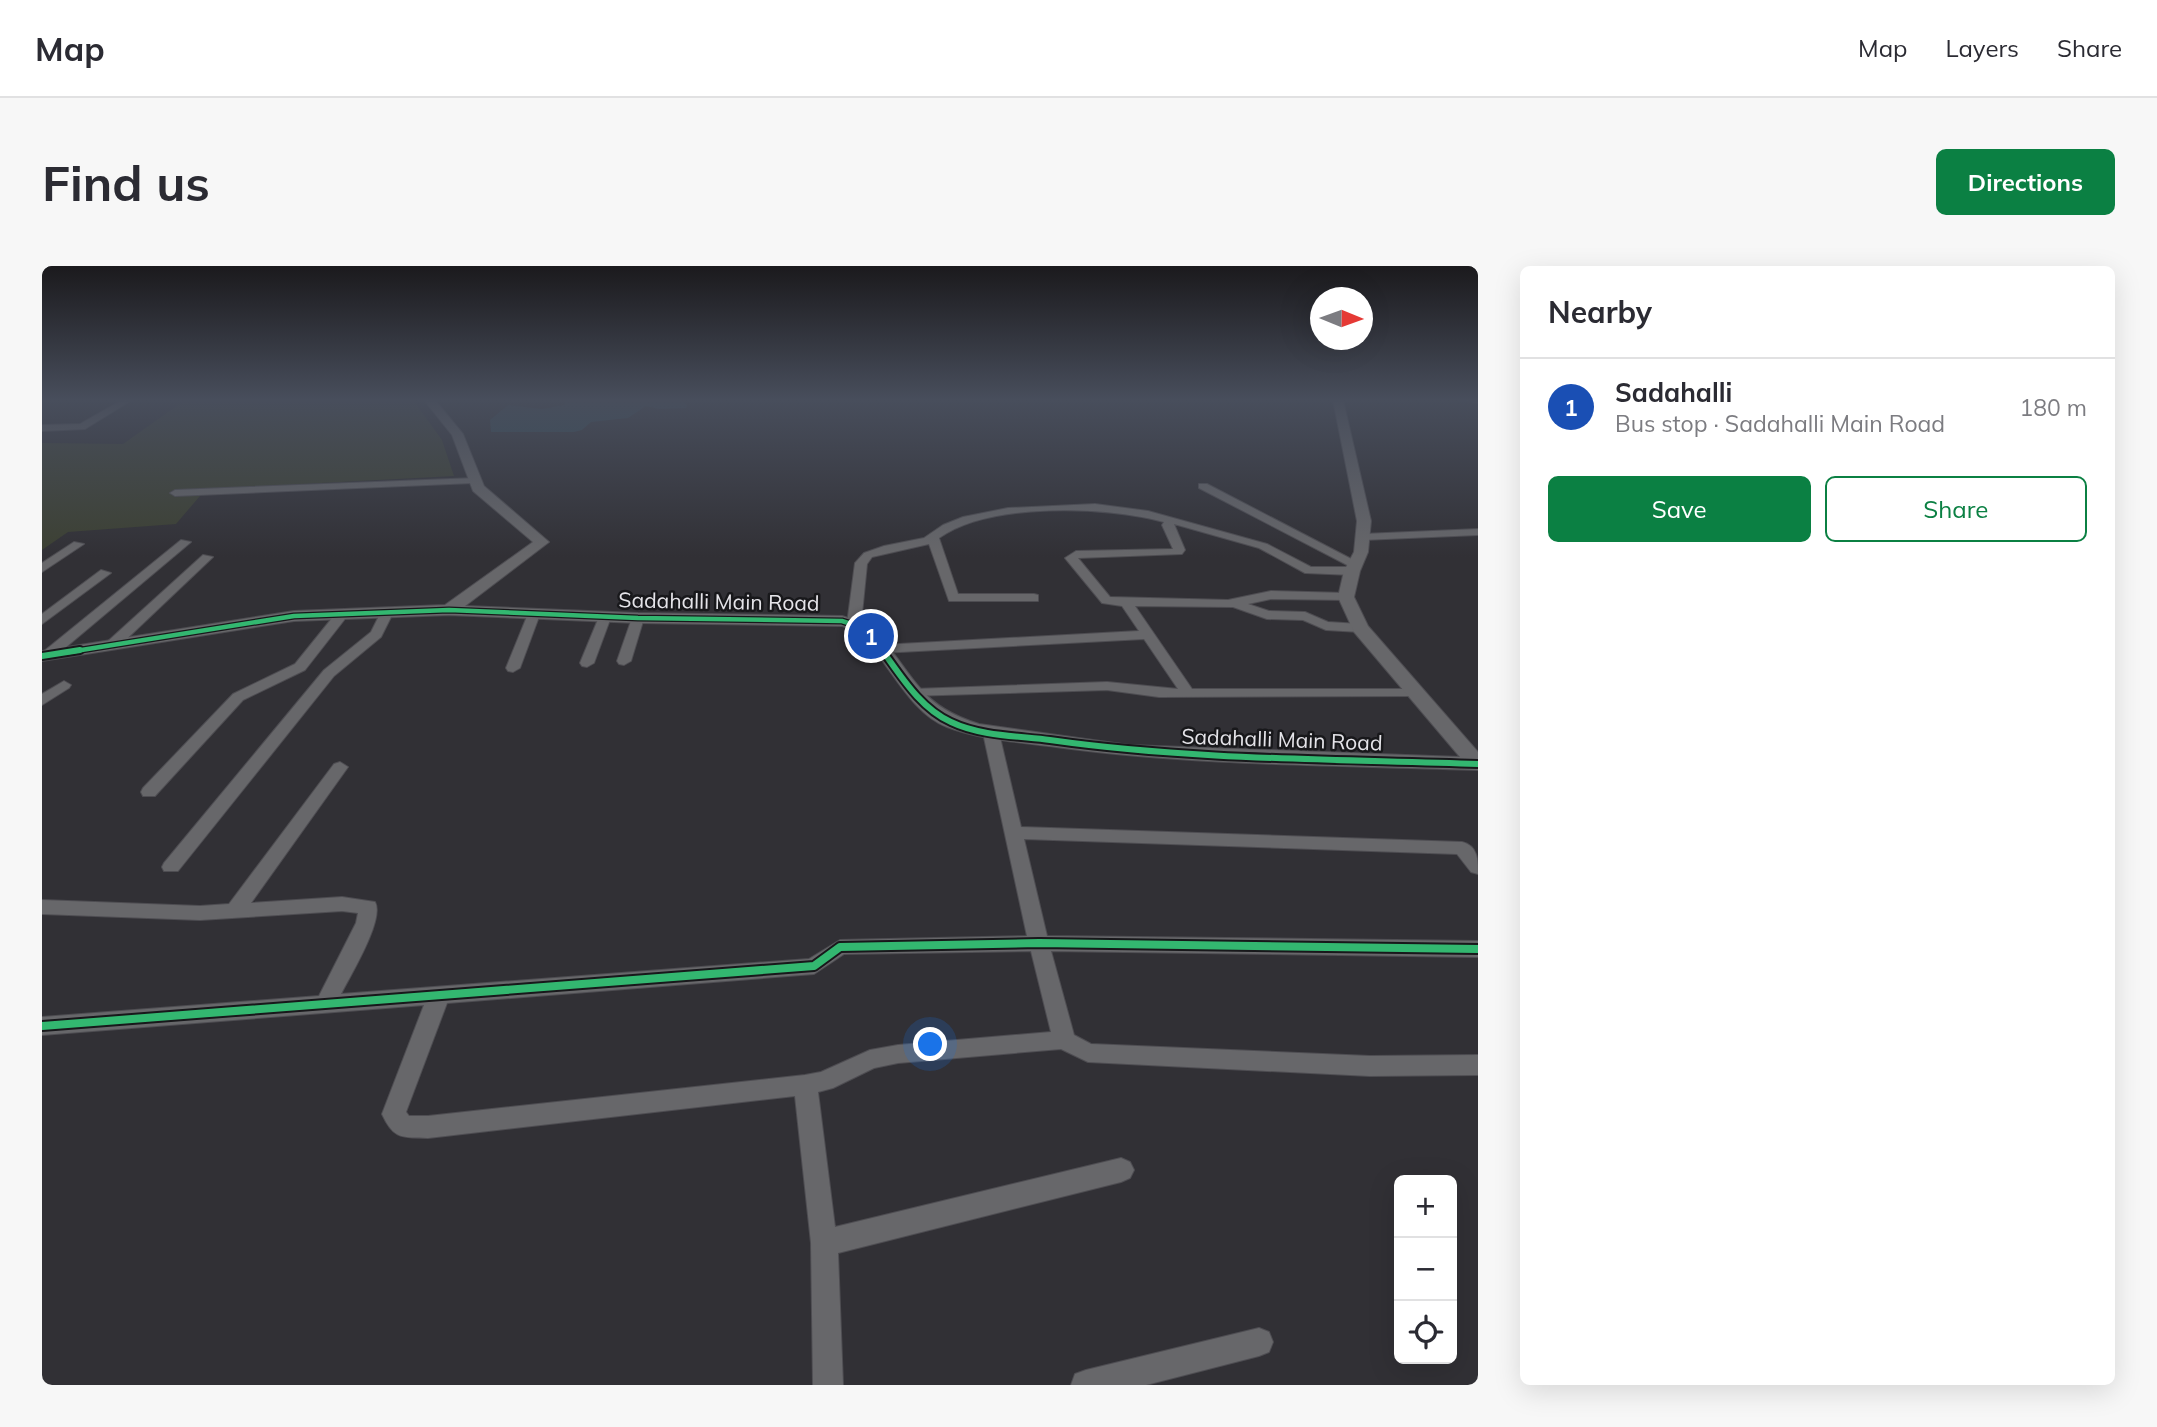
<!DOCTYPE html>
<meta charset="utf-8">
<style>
body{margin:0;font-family:Mulish,sans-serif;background:#f7f7f7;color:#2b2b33}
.controls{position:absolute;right:21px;bottom:21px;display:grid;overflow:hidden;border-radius:10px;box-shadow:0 7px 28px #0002}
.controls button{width:63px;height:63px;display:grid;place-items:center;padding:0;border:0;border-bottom:2px solid #e1e1e2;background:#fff;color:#2b2b33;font:35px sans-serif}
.compass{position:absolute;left:1268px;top:21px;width:63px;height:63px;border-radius:50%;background:#fff;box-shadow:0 7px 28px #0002;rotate:91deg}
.you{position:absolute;left:889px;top:779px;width:24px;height:24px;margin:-18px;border:5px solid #fff;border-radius:50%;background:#1a73e8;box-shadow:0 0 0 10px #1a73e833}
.badge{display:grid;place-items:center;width:46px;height:46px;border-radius:50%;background:#0b8043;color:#fff;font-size:23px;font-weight:700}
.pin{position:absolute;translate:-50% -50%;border:4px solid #fff;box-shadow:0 2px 7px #0006}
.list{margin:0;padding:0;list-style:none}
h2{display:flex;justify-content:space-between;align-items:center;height:91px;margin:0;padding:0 28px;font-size:30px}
h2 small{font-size:23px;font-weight:400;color:#7c7c81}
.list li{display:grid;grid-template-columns:46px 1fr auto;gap:21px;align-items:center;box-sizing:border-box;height:98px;padding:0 28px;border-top:2px solid #e1e1e2}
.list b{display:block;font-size:26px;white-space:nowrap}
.list p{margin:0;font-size:23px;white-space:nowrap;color:#7c7c81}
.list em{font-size:23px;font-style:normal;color:#7c7c81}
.actions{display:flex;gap:14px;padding:21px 28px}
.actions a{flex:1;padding:16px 0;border:2px solid #0b8043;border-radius:10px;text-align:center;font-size:24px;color:#0b8043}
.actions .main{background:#0b8043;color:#fff}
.icon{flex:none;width:38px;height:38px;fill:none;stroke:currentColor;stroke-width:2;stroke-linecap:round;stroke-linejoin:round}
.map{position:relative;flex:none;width:1436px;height:1119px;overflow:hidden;border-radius:10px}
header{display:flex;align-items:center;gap:42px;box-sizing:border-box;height:98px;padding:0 35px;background:#fff;border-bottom:2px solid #e1e1e2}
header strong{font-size:33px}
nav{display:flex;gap:38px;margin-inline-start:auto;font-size:24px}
.intro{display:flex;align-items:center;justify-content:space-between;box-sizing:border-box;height:168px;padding:0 42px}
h1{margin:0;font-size:49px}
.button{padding:18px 32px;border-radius:10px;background:#0b8043;color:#fff;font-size:24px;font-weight:700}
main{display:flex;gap:42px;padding:0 42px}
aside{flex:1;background:#fff;border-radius:10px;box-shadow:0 7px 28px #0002}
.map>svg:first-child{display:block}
.green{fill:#3c4032}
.water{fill:#2f4c58}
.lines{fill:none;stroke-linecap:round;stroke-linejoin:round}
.minor-casing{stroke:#4e4d52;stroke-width:2}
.tertiary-casing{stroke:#4e4d52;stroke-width:2}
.minor{fill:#67676a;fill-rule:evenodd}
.tertiary{fill:#67676a;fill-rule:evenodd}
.cycleway-far2-casing{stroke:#18181b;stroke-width:7}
.cycleway-far1-casing{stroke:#18181b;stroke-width:10}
.cycleway-casing{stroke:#18181b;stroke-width:12}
.cycleway-far2{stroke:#33b770;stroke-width:4.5}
.cycleway-far1{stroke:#33b770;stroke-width:6}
.cycleway{stroke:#33b770;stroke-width:8}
.labels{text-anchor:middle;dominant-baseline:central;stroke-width:5;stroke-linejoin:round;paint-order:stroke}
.street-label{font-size:21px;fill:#e5e4e9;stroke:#18181b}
</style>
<header>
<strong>Map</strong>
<nav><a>Map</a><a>Layers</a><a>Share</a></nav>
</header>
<div class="intro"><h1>Find us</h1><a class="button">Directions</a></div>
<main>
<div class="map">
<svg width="1436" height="1119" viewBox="0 0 1436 1119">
<rect width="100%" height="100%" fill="#313035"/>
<path class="green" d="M143 134H371L400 174 412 210 164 223 134 258 26 266 0 284V177L81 178Z"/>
<path class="water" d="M524 134H637L645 139 644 142 617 143 604 140 586 152 549 156 540 164 532 166H449L448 154 466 139 500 143 522 139Z"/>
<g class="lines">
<g class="minor-casing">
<path id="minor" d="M80 134H90L43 163 0 165V159L38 158Z
M1416 134H1436V137Z
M434 212 436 214 431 217 133 230 128 227 133 224Z
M1157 218H1165L1317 297 1319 299 1314 302 1316 305 1310 309 1263 307 1217 282 1132 258 1143 284 1140 288 1036 292 1068 331 1186 334 1229 325 1304 327 1310 331 1308 334 1229 333 1206 338 1227 345 1263 346 1286 356 1318 358 1325 362 1318 366 1284 364 1261 354 1225 353 1191 341 1093 340 1150 423H1374L1379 424 1381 427 1379 430 1117 431 1065 424 867 430 865 427 872 423 1065 416 1136 423 1102 373 839 387 832 383 839 379 1097 365 1080 340 1060 337 1023 292 1034 285 1131 283 1120 259 1122 256C1064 240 947 236 897 272L916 328H992L996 329V335H907L887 278 830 291 825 298 819 358 812 362 805 358 813 297 822 287 842 280 882 272 901 259 921 251 966 242 1053 238 1106 245 1225 278 1269 301H1309L1157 222Z
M1436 263V269L1321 274 1315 271 1321 268Z
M139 274 149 276 11 392H1V386Z
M32 276 42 278 0 306V297Z
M161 289 171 291 74 383H64V377Z
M59 304 69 307 0 358V348Z
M345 343 351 347 339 371 292 410 136 605H122L120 601 122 597 282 404 329 366 340 344Z
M492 344 498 348 478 402 471 406 466 405 464 402 486 348Z
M300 345 306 349 263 404 201 434 113 530H101L99 526 101 522 191 428 253 398 295 346Z
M563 347 569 351 552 397 545 401 540 400 538 397 557 351Z
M596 348 602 352 589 395 582 399 577 398 575 395 590 352Z
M22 415 29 419 27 422 0 439V428Z
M949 462 957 467 979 561 1420 576C1436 580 1436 594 1436 608L1429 606 1415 588 982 573 1005 670 1436 675V691L1009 685 1032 769 1049 778 1328 790 1436 789V809L1328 810 1046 796 1019 783 856 797 832 802 791 822 776 826 793 961 1079 892 1088 896 1092 904 1088 912 1079 916 796 987 801 1119H771L769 977 753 830 386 872C360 871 352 874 340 848L382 739 0 769V751L277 730 314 657 316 647 300 645 158 654 0 648V634L158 640 187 638 292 498 298 496 306 501 209 637 300 631 333 636C343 653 308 710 299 728L767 693 798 674 985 670 941 467ZM989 685 1009 766 856 779 828 784 779 806 763 809 386 850H367L364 846 405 737 772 708 802 688Z
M1217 1062 1227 1066 1231 1076 1227 1086 1217 1090 1104 1119H1029L1033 1108 1044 1104Z"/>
</g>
<g class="tertiary-casing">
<path id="tertiary" d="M382 134H393L421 168 442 220 507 276 423 340 596 347 800 350C841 360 852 392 878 422 894 441 914 451 937 458L1087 479 1418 491 1312 366 1296 331 1302 305 1312 286 1315 255 1291 134H1301L1329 255 1326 286 1318 305 1312 331 1326 360 1436 486V504C1295 499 1153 500 1014 481 977 476 939 474 905 461 858 443 839 370 800 360L596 357 407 349 252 355 0 395V385L252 345 403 339 491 276 431 225 410 169Z"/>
</g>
<use href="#minor" class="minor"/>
<use href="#tertiary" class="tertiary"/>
<g class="cycleway-far2-casing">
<path id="cycleway-far2" d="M27 386 252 350 407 344 596 352 800 355C819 360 829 371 841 386"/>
</g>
<g class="cycleway-far1-casing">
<path id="cycleway-far1" d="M840 384C859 410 878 442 909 456 938 470 976 470 1008 474 1149 494 1293 493 1436 498
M0 390 38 384"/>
</g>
<g class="cycleway-casing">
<path id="cycleway" d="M0 760 772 700 798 681 997 677 1436 683"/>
</g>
<use href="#cycleway-far2" class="cycleway-far2"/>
<use href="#cycleway-far1" class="cycleway-far1"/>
<use href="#cycleway" class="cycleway"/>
</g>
<linearGradient id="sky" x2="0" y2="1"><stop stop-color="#1b1a1d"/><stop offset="0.46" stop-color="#484e5c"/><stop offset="1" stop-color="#484e5c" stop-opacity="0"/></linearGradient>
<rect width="1436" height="291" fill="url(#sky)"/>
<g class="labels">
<g class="street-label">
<text transform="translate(677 335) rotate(1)">Sadahalli Main Road</text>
<text transform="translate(1240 473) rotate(2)">Sadahalli Main Road</text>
</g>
</g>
</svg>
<div class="controls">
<button>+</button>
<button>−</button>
<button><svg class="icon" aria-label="locate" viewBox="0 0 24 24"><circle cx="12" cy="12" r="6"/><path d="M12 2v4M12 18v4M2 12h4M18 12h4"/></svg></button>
</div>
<svg class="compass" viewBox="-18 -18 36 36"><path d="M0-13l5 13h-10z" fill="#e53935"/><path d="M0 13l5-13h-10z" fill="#7c7c81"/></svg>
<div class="you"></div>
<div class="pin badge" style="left:829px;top:370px;background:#1a4fb4">1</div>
</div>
<aside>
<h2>Nearby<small></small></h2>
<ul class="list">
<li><span class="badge" style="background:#1a4fb4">1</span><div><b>Sadahalli</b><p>Bus stop · Sadahalli Main Road</p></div><em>180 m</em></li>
</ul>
<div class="actions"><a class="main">Save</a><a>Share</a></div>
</aside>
</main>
